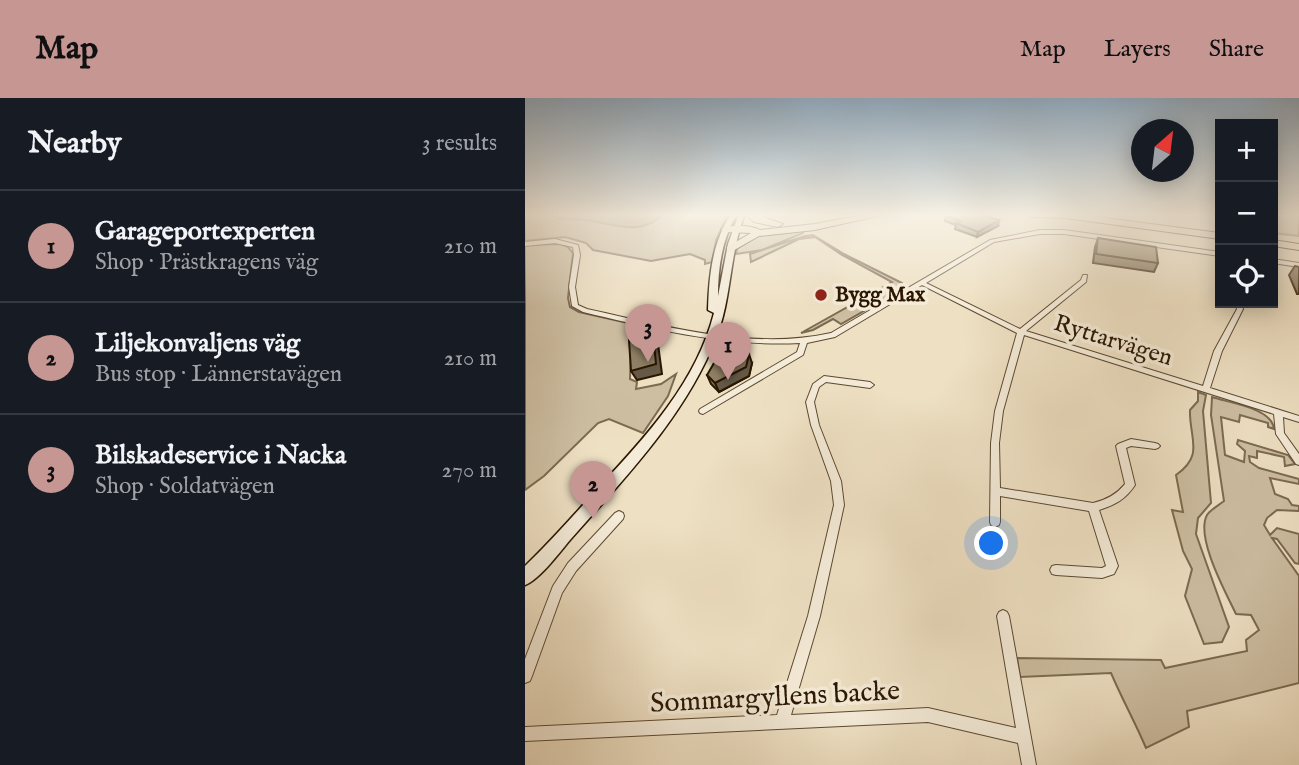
<!DOCTYPE html>
<meta charset="utf-8">
<style>
body{margin:0;font-family:"IM FELL English",serif;background:#242831;color:#f1f3f6}
.controls{position:absolute;right:21px;top:21px;display:grid;overflow:hidden;border-radius:0px;box-shadow:0 4px 18px #0003}
.controls button{width:63px;height:63px;display:grid;place-items:center;padding:0;border:0;border-bottom:2px solid #363941;background:#171b24;color:#f1f3f6;font:35px sans-serif}
.compass{position:absolute;left:606px;top:21px;width:63px;height:63px;border-radius:50%;background:#171b24;box-shadow:0 4px 18px #0003;rotate:28deg}
.you{position:absolute;left:467px;top:446px;width:24px;height:24px;margin:-18px;border:5px solid #fff;border-radius:50%;background:#1a73e8;box-shadow:0 0 0 10px #1a73e833}
.badge{display:grid;place-items:center;width:46px;height:46px;border-radius:50%;background:#c59692;color:#111;font-size:23px;font-weight:700}
.pin{position:absolute;translate:-50% -58px;filter:drop-shadow(0 2px 4px #0008)}
.pin::after{content:'';position:absolute;top:37px;width:24px;height:21px;background:inherit;clip-path:polygon(0 0,100% 0,50% 100%)}
.list{margin:0;padding:0;list-style:none}
h2{display:flex;justify-content:space-between;align-items:center;height:91px;margin:0;padding:0 28px;font-size:30px}
h2 small{font-size:23px;font-weight:400;color:#9ea1a6}
.list li{display:grid;grid-template-columns:46px 1fr auto;gap:21px;align-items:center;box-sizing:border-box;height:112px;padding:0 28px;border-top:2px solid #363941}
.list b{display:block;font-size:26px;white-space:nowrap}
.list p{margin:0;font-size:23px;white-space:nowrap;color:#9ea1a6}
.list em{font-size:23px;font-style:normal;color:#9ea1a6}
.icon{flex:none;width:38px;height:38px;fill:none;stroke:currentColor;stroke-width:2;stroke-linecap:round;stroke-linejoin:round}
.map{position:relative;flex:none;width:774px;height:667px;overflow:hidden}
header{display:flex;align-items:center;gap:42px;box-sizing:border-box;height:98px;padding:0 35px;background:#c59692;color:#111}
header strong{font-size:33px}
nav{display:flex;gap:38px;margin-inline-start:auto;font-size:24px}
main{display:flex}
aside{flex:1;background:#171b24}
.map>svg:first-child{display:block}
.green{fill:#cdbea2;stroke:#7c6a51;stroke-width:2}
.water{fill:#ac9c81;stroke:#78674d;stroke-width:2}
.lines{fill:none;stroke-linecap:round;stroke-linejoin:round}
.street-casing{stroke:#5c4931;stroke-width:2}
.secondary-casing{stroke:#2b1700;stroke-width:3}
.highway-casing{stroke:#2b1700;stroke-width:2}
.street{fill:#f4ebd8;fill-rule:evenodd}
.secondary{fill:#f4ebd8;fill-rule:evenodd}
.highway{fill:#eee0c3;fill-rule:evenodd}
.wall{fill:#7c6e57;stroke:#2b1700;stroke-width:2}
.shaded-wall{fill:#655a47;stroke:#2b1700;stroke-width:2}
.building{fill:#908065;stroke:#2b1700;stroke-width:2}
.poi-dot{fill:#8f2418;stroke:#f4ebd8;stroke-width:2.5}
.labels{text-anchor:middle;dominant-baseline:central;stroke-width:7;stroke-linejoin:round;paint-order:stroke}
.far-poi-label{font-size:21px;font-weight:bold;fill:#2b1700;stroke:#f4ebd8;text-anchor:start}
.street-label{font-size:24px;fill:#2b1700;stroke:#f4ebd8}
.near-street-label{font-size:28px;fill:#2b1700;stroke:#f4ebd8}
</style>
<header>
<strong>Map</strong>
<nav><a>Map</a><a>Layers</a><a>Share</a></nav>
</header>
<main>
<aside>
<h2>Nearby<small>3 results</small></h2>
<ul class="list">
<li><span class="badge">1</span><div><b>Garageportexperten</b><p>Shop · Prästkragens väg</p></div><em>210 m</em></li>
<li><span class="badge">2</span><div><b>Liljekonvaljens väg</b><p>Bus stop · Lännerstavägen</p></div><em>210 m</em></li>
<li><span class="badge">3</span><div><b>Bilskadeservice i Nacka</b><p>Shop · Soldatvägen</p></div><em>270 m</em></li>
</ul>
</aside>
<div class="map">
<svg width="774" height="667" viewBox="0 0 774 667">
<rect width="100%" height="100%" fill="#eee0c3"/>
<filter id="stains"><feTurbulence type="fractalNoise" baseFrequency=".00286" numOctaves="4"/><feColorMatrix values="0 0 0 0 .2 0 0 0 0 .09 0 0 0 0 .02 0 0 0 .5 -.17"/></filter>
<radialGradient id="worn" r=".72"><stop offset=".6" stop-color="#630" stop-opacity="0"/><stop offset="1" stop-color="#630" stop-opacity=".3"/></radialGradient>
<path class="green" d="M0 116H203L191 142 187 164 180 166V162L165 156 126 163 68 152 61 145 40 139 0 143Z
M748 116H774V138L748 135Z
M279 131 278 135 237 152 211 156 213 148 225 139Z
M288 137 319 156 377 185 379 190 316 226 308 221 288 232 276 235 367 184 317 157 290 139 274 141 226 164 225 156 280 138Z
M36 146 43 149 48 155 43 200 45 209 54 214 112 227 119 233 114 249 106 251 105 281 112 284 111 291 136 286 151 276 143 298 118 335 84 321 73 325 19 378 0 392V147Z
M673 294 681 297 678 313 686 405 673 420 671 436 704 529 697 544 679 546 660 498 667 471 658 453 647 412 658 414 651 377C680 357 664 340 665 312L673 303Z
M687 299C705 305 747 310 749 331L743 329V325L715 317 714 324 696 319 700 357 719 364 720 353 712 346 713 342 763 357 770 366 760 368 759 359 732 353V360L724 358 725 364 734 370 774 381V386L745 380 750 396 763 401 767 407 774 408V413L752 412 742 420 739 427 745 437 752 430 774 436V466L770 465 752 441 747 440 774 478V585L662 613 664 629 621 650C610 624 597 601 586 575L495 579 492 560 636 562 640 570 722 553 721 542 734 532 726 517 711 516C701 495 670 439 682 417 685 412 694 407 699 403L686 317Z"/>
<path class="water" d="M23 116H138C115 140 88 125 60 122 45 120 38 124 23 116Z"/>
<g class="lines">
<g class="street-casing">
<path id="street" d="M515 132H539L695 154V158L539 136H515L469 144 401 185 495 231 556 182 558 177H562L561 184 501 233 678 288 689 253 712 211 710 205H716L718 211 697 253 685 290 774 318V324L758 319 759 335 774 356V367L771 366 751 336 749 316 499 237 478 313 474 345 475 390 568 405C581 402 591 397 600 386L591 348 593 346 606 341 630 345 633 346 635 348 633 350 630 351 606 348 601 350 610 387C601 401 590 407 574 412L593 468 589 476 577 480 531 477 527 476 525 472 527 468 531 467 577 470 581 468 564 413 475 398V424L474 427 470 429 466 427 465 424 466 345 470 313 492 235 397 187 310 239 282 245 278 257 178 316 175 315 174 313 175 311 272 254 275 245C202 249 129 231 58 214L47 208 44 189 49 157 48 149 30 145 0 148V144L30 141 53 147 55 157 50 189 53 207 62 211C140 228 227 253 306 235L465 142Z
M748 161 774 165V169L748 165Z
M299 278 345 284 349 287 345 290 301 284 294 289 289 304 294 327 316 383 319 407 295 518 266 617 403 610 491 630 472 518 474 514 478 512 482 514 484 518 511 667H497L493 645 403 624 0 643V629L252 617 283 518 309 407 306 383 286 327 281 304 288 286Z
M94 413 98 415 99 418 98 421 51 473 37 495 7 578 5 583 0 585V561L28 488 43 465 90 415Z"/>
</g>
<g class="secondary-casing">
<path id="secondary" d="M206 116H212C197 141 193 169 193 198L203 146 214 116H220C204 156 207 200 191 240 161 317 99 381 45 442 34 455 15 481 0 487V468C26 443 50 416 74 389 121 339 172 283 189 215L183 212C184 178 187 145 206 116Z"/>
</g>
<g class="highway-casing">
<path id="highway" d="M220 116H230L258 126 253 129 229 124Z
M343 116H361L290 132 234 138 206 154 202 153V149L226 135 201 134 196 131C205 126 226 127 235 132L290 126Z
M503 116H549L695 135V141L540 120 507 119Z
M748 142 774 146V152L748 148Z"/>
</g>
<use href="#street" class="street"/>
<use href="#secondary" class="secondary"/>
<use href="#highway" class="highway"/>
</g>
<path class="wall" d="M421 117 473 128 452 139 430 131 431 127 420 123Z
M573 140 633 165 629 174 568 165 570 149Z
M770 168 774 169V196H772L764 177Z
M227 265 224 278 194 294 186 286 182 277Z"/>
<path class="shaded-wall" d="M474 122 473 128 452 139 453 134Z
M128 236 133 246 137 276 112 282 106 273Z
M224 256 227 265 224 278 194 294 190 285Z"/>
<path class="building" d="M423 116H454L474 122 453 134 431 125 435 123 421 117Z
M573 140 631 149 633 165 571 156Z
M128 236 131 266 106 273 104 242Z
M212 253 213 256H224L221 269 190 285 182 277 189 265Z"/>
<linearGradient id="sky" x2="0" y2="1"><stop stop-color="#90aabf"/><stop offset="0.56" stop-color="#f7f1e4"/><stop offset="1" stop-color="#f7f1e4" stop-opacity="0"/></linearGradient>
<rect width="774" height="209" fill="url(#sky)"/>
<circle class="poi-dot" cx="296" cy="197" r="7"/>
<g class="labels">
<g class="far-poi-label">
<text x="310" y="197">Bygg Max</text>
</g>
<g class="street-label">
<text transform="translate(588 243) rotate(17)">Ryttarvägen</text>
</g>
<g class="near-street-label">
<text transform="translate(250 600) rotate(-3)">Sommargyllens backe</text>
</g>
</g>
<rect width="100%" height="100%" filter="url(#stains)"/>
<rect width="100%" height="100%" fill="url(#worn)"/>
</svg>
<div class="controls">
<button>+</button>
<button>−</button>
<button><svg class="icon" aria-label="locate" viewBox="0 0 24 24"><circle cx="12" cy="12" r="6"/><path d="M12 2v4M12 18v4M2 12h4M18 12h4"/></svg></button>
</div>
<svg class="compass" viewBox="-18 -18 36 36"><path d="M0-13l5 13h-10z" fill="#e53935"/><path d="M0 13l5-13h-10z" fill="#9ea1a6"/></svg>
<div class="you"></div>
<div class="pin badge" style="left:203px;top:282px">1</div>
<div class="pin badge" style="left:68px;top:421px">2</div>
<div class="pin badge" style="left:123px;top:264px">3</div>
</div>
</main>
